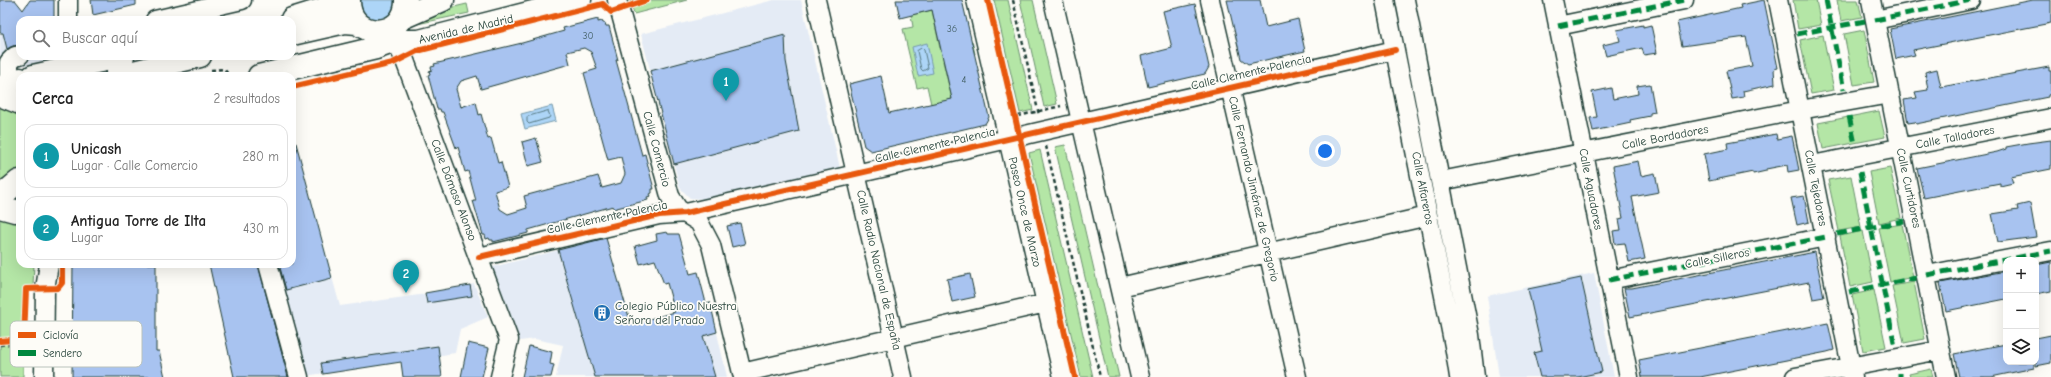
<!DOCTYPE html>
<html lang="es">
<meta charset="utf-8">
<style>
body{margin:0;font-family:"Comic Neue",sans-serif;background:#f2f2f2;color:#222}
.controls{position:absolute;right:12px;bottom:12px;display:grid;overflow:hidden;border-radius:8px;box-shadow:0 4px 16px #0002}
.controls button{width:36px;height:36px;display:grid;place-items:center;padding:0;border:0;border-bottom:1px solid #e0e0e0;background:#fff;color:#222;font:20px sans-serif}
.you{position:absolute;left:1325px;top:151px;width:14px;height:14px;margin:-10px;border:3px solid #fff;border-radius:50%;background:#1a73e8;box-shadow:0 0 0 6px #1a73e833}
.badge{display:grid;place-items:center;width:26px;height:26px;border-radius:50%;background:#1f6fb2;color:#fff;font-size:13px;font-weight:700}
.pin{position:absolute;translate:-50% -33px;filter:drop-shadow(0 1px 2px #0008)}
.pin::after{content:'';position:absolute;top:21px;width:14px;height:12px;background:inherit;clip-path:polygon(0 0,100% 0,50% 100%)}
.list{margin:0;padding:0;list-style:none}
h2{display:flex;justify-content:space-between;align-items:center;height:52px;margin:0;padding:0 16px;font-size:17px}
h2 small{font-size:13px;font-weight:400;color:#767676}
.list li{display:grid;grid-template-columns:26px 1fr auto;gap:12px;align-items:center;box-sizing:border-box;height:64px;margin:0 8px 8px;padding:0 8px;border:1px solid #e0e0e0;border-radius:12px}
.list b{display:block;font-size:15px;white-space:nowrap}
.list p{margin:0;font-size:13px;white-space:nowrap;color:#767676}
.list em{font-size:13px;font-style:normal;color:#767676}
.icon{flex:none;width:22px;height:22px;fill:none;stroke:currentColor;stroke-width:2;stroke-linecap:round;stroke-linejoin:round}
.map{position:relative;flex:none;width:2051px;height:377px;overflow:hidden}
.search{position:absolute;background:#fff;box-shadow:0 4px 16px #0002;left:16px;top:16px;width:280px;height:44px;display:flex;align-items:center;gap:10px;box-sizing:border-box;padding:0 14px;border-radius:12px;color:#767676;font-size:15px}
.panel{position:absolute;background:#fff;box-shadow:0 4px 16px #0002;left:16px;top:72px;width:280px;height:196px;border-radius:12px}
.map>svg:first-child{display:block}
.built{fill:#e4ebf5}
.green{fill:#b4e6a6;stroke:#6a926d}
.water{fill:#add5f7;stroke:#7498a9}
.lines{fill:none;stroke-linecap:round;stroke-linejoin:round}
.shore{stroke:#587a82;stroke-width:1}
.building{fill:#a8c3f0;stroke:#1f3d34;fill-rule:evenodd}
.minor-casing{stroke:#1f3d34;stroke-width:21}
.major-casing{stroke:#1f3d34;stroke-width:25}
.path{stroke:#1f3d34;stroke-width:2.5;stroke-dasharray:4 3;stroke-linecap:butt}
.minor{stroke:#fdfcf7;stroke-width:18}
.major{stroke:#fdfcf7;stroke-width:22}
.quiet{stroke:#00873e;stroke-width:5;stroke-dasharray:10 5;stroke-linecap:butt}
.cycleway-casing{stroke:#fdfcf7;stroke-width:8}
.cycleway{stroke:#e8590c;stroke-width:6}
.labels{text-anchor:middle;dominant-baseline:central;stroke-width:3.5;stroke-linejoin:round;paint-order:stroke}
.number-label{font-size:10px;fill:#415e63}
.street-label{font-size:12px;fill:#1f3d34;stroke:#fdfcf7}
.poi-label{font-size:12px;fill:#1f3d34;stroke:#fdfcf7;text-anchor:start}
.key{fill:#fdfcf7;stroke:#bac3bc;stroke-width:1}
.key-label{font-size:11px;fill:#1f3d34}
</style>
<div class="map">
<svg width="2051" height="377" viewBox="0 0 2051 377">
<rect width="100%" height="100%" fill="#fdfcf7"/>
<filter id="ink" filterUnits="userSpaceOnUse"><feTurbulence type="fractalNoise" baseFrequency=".025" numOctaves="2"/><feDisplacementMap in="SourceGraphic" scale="8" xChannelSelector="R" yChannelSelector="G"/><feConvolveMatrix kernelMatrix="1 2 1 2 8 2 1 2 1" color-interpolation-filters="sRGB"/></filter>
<g filter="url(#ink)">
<path class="built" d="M774 0H801L840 168 704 199 690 198 680 188 641 34Z
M27 15 54 16 55 20H20V56H56V59L0 70V33H9L19 17Z
M606 238 631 324 710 302 727 377H556L563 345 535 339 520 341 493 267Z
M274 264H292L332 277 340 306 441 292 474 284 488 317 460 329 455 353 305 376Z
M1594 273 1614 377H1499L1487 296Z"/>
<path class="green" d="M630 0H687L634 14Z
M994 0H1008L1033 110 1020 113Z
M1020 0H1033L1057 104 1044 107Z
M1793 0H1816L1821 25 1798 29Z
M1837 0H1858L1862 17 1841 21Z
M467 4 469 13 417 24V22L441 10Z
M932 10 940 48 972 41 975 54 943 61 952 99 931 104 927 86 917 88 903 29 913 27 911 15Z
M1864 30 1874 82 1854 85 1844 34Z
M1823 35 1834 90 1811 94 1800 40Z
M0 104 13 109 20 115V168L12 175 0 180Z
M1879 111 1885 137 1823 149 1818 123Z
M1065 145 1119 377H1108L1055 147Z
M1040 150 1093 377H1081L1029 153Z
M1890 168 1901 218 1879 223 1869 172Z
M1851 176 1861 227 1839 231 1828 180Z
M0 215 15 221 20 229V264H34L33 285 23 289V377H0Z
M1902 224 1913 277 1890 282 1879 228Z
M1863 231 1873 282 1850 287 1840 236Z
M1914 282 1925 339 1904 343 1892 286Z
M1874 290 1886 347 1863 351 1852 295Z
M1931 369 1933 377H1910L1909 374Z"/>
<path class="water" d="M358 0H397L393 14 380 22 362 15Z
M927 43 933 73 918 76 912 47Z
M552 106 556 121 525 129 521 114Z"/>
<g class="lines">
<path class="shore" d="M922 48 924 50 928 68 923 71 921 69 917 51Z
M548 111 550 116 549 118 529 124 527 122V117Z"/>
</g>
<path class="building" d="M0 0H15L23 10 30 0H54V20H20V45L13 46 7 49 3 33H0Z
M91 0H136V5L93 15Z
M896 0H962L989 117 985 124 871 151 864 146 849 84 881 76 889 113 952 99 932 10 900 18Z
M1227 0H1260L1266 27 1298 19 1305 51 1248 64 1241 59Z
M1764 0 1778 68 1774 69 1775 84 1743 91 1744 97 1732 99 1726 71 1752 66 1746 37 1682 46 1677 22 1741 8 1740 5Z
M2033 0H2051V23L1913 50 1915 55 1896 59 1890 29Z
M1195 4 1209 67 1205 74 1148 87 1141 56 1172 48 1163 11Z
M598 19V22L602 21 603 23H605L606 26H609L618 60H616L642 155 645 154 648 166 654 189H652V193L650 194 651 196 647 197 648 200 613 209V206L528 230V233L517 236 493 242V240H490L489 238 486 239 485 235H483L473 201H476L468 171 465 172 458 147 456 148 443 112H441L440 109H437L428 75 430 74 429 71 432 70 431 67 435 66 434 64 522 43 564 31 563 28ZM584 48 591 52 597 69 584 73 608 160 621 157 625 174 621 183 602 188 598 176 524 196 527 208 508 214 500 209 495 191 508 187 501 162 498 163 491 138 488 139 481 114 479 115 476 102 461 107 456 89 461 81 477 76 481 89 570 64 567 52Z
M1643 25V27L1651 25 1657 53 1644 55 1642 48 1606 56 1603 45 1620 41 1617 30Z
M785 35 786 61 799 131 674 164 650 71Z
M2049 67V71H2051V94L2048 95V97L1916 124 1915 122 1908 123 1904 100 1917 98 1915 92 1928 90 1925 72 1937 69 1941 87Z
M1650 84 1655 112 1650 113V116L1630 120 1631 123 1593 131 1590 118 1597 117 1592 92 1611 88 1613 99 1638 94 1637 86Z
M1776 134 1777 139 1792 136 1799 170 1788 172 1787 165 1766 169V171L1753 174V172L1709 181 1704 154 1728 149 1727 143Z
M536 138 543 162 528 166 522 142Z
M2051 140V169L2011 177 2013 183 2000 186V183L1924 198 1917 168 1997 152 2006 149V147L2028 143Z
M292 143H296L332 278 286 290 279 264H292Z
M1638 161 1641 176 1655 173 1659 192 1632 197 1645 259 1629 262 1625 243 1615 244 1613 231 1621 230 1619 219 1623 218 1613 166Z
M1804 196 1809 222 1797 225 1791 198Z
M2030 203 2036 237 1998 242 1992 214 2018 210 2017 206Z
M740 223 745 244 732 247 727 226Z
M667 232 668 234H679L690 274 698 272 706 303 710 302 717 332 703 336 715 377H595L558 250 606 238 631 324 675 312 667 283 664 284 655 260 640 264 635 246 657 240 656 234Z
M1815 252 1824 297 1813 299 1809 282 1630 317 1624 288H1632Z
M2051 262V291L2036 294V265Z
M73 264H156V351H159L165 377H72Z
M209 264H258L288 377H234Z
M2006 271V299L1946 311 1940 283Z
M970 274 975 297 952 302 947 279Z
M1581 278 1602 372 1578 377H1540L1534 353 1542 351 1528 289Z
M470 285 472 296 427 303 425 293Z
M1828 323 1834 350 1827 352 1700 377H1642L1639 360Z
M2051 335V363L2036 366V338Z
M468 343 489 348 482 377H461Z
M2006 344V362H2034V368L1991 377H1959L1954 354Z
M438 346 442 377H403L401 362 323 374 321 363Z
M529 346 552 352 550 364 554 365 551 377H522Z"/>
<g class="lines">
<g class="minor-casing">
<path id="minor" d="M68 0V20
M617 0 670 196 678 209 699 222 711 245 743 377
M816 0 903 377
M976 0 1063 377
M1053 0 1140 377
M1210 0 1297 377
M1385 0 1455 351 1459 377
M1405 0 1470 335 1475 377
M1553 0 1629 377
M1778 0 1853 377
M1871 0 1946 377
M155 20 242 0
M1875 20 1971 0
M1558 26 1684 0
M390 31 404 58 509 340 500 377
M9 82V62L15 56 20 55
M1812 165 2051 118
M1441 181 1800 110 1890 94
M479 257 659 215 686 213 1395 50
M268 264 299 377
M1927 275 2051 251
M1609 280 1826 237
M1120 287 1428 216
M742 373 1046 303
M44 377 45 289 49 264
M1795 377 1941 350"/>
</g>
<g class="major-casing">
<path id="major" d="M349 0C348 41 407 41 406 0
M402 18 443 0
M292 19 337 5 347 0
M292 34 345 22 357 23
M33 76 123 56
M117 76 200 56
M259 76 376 48 395 41H419L580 0
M0 90 9 82 20 79
M0 95 20 103
M0 197 19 181
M0 207 15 211"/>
</g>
<path class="path" d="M1013 0 1039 115
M211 70 224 69 230 76
M1018 116 1061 106
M1046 146 1100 377
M0 345 9 344 24 339"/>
<use href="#minor" class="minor"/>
<use href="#major" class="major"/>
<path class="quiet" d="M1826 0 1844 90
M1875 20 1971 0
M1558 26 1684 0
M1797 34 1865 21
M1849 116 1855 144
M1860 172 1895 347
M1837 234 1904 221
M1927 275 2051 251
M1609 280 1826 237
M1849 292 1916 278
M1900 373V377"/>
<g class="cycleway-casing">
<path id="cycleway" d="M988 0 1075 377
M292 87 393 63 417 51 603 4 611 12 647 0
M479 257 659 215 686 213 1395 50
M0 341 24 339 26 289 58 288 62 283V264"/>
</g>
<use href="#cycleway" class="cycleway"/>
</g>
</g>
<defs>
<g id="building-disc" transform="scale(0.9)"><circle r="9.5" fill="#1f6fb2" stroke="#fdfcf7"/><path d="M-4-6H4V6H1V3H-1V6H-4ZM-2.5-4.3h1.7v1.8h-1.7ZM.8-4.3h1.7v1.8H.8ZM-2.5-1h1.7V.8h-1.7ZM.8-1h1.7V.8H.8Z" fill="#fff"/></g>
</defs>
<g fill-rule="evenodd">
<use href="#building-disc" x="602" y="313"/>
</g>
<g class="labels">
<g class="number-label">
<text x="952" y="29">36</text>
<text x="588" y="36">30</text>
<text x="964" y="80">4</text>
</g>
<g class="street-label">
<text transform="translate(466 29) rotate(-13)">Avenida de Madrid</text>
<text transform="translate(1251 72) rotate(-13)">Calle Clemente Palencia</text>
<text transform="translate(1665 137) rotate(-11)">Calle Bordadores</text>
<text transform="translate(1955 137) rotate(-11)">Calle Talladores</text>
<text transform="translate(935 145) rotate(-13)">Calle Clemente Palencia</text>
<text transform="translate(657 149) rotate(75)">Calle Comercio</text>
<text transform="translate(1423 188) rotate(79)">Calle Alfareros</text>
<text transform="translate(1816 188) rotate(79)">Calle Tejedores</text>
<text transform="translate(1909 188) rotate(78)">Calle Curtidores</text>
<text transform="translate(1254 189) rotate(77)">Calle Fernando Jiménez de Gregorio</text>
<text transform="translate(1591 189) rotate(79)">Calle Aguadores</text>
<text transform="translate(454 190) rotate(69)">Calle Dámaso Alonso</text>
<text transform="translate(1025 212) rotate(77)">Paseo Once de Marzo</text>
<text transform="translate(607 217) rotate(-12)">Calle Clemente Palencia</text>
<text transform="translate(1717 258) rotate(-11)">Calle Silleros</text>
<text transform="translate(879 270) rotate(77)">Calle Radio Nacional de España</text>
</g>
<g class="poi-label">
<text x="615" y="306">Colegio Público Nuestra<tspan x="615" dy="14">Señora del Prado</tspan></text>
</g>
</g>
<rect x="10" y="321" width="132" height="46" rx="6" class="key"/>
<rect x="18" y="332" width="18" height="6" fill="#e8590c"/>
<rect x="18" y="350" width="18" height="6" fill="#00873e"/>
<g class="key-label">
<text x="43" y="339">Ciclovía</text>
<text x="43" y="357">Sendero</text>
</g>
</svg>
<div class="controls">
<button>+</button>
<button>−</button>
<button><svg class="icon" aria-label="layers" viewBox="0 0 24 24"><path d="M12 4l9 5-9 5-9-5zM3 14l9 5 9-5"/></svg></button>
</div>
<div class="you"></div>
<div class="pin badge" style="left:726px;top:101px;background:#0f9aa8">1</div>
<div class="pin badge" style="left:406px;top:293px;background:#0f9aa8">2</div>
<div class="search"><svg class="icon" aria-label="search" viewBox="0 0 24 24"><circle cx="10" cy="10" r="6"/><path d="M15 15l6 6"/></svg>Buscar aquí</div>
<section class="panel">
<h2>Cerca<small>2 resultados</small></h2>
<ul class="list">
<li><span class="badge" style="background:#0f9aa8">1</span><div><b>Unicash</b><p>Lugar · Calle Comercio</p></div><em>280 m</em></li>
<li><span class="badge" style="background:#0f9aa8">2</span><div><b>Antigua Torre de Ilta</b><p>Lugar</p></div><em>430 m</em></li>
</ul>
</section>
</div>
